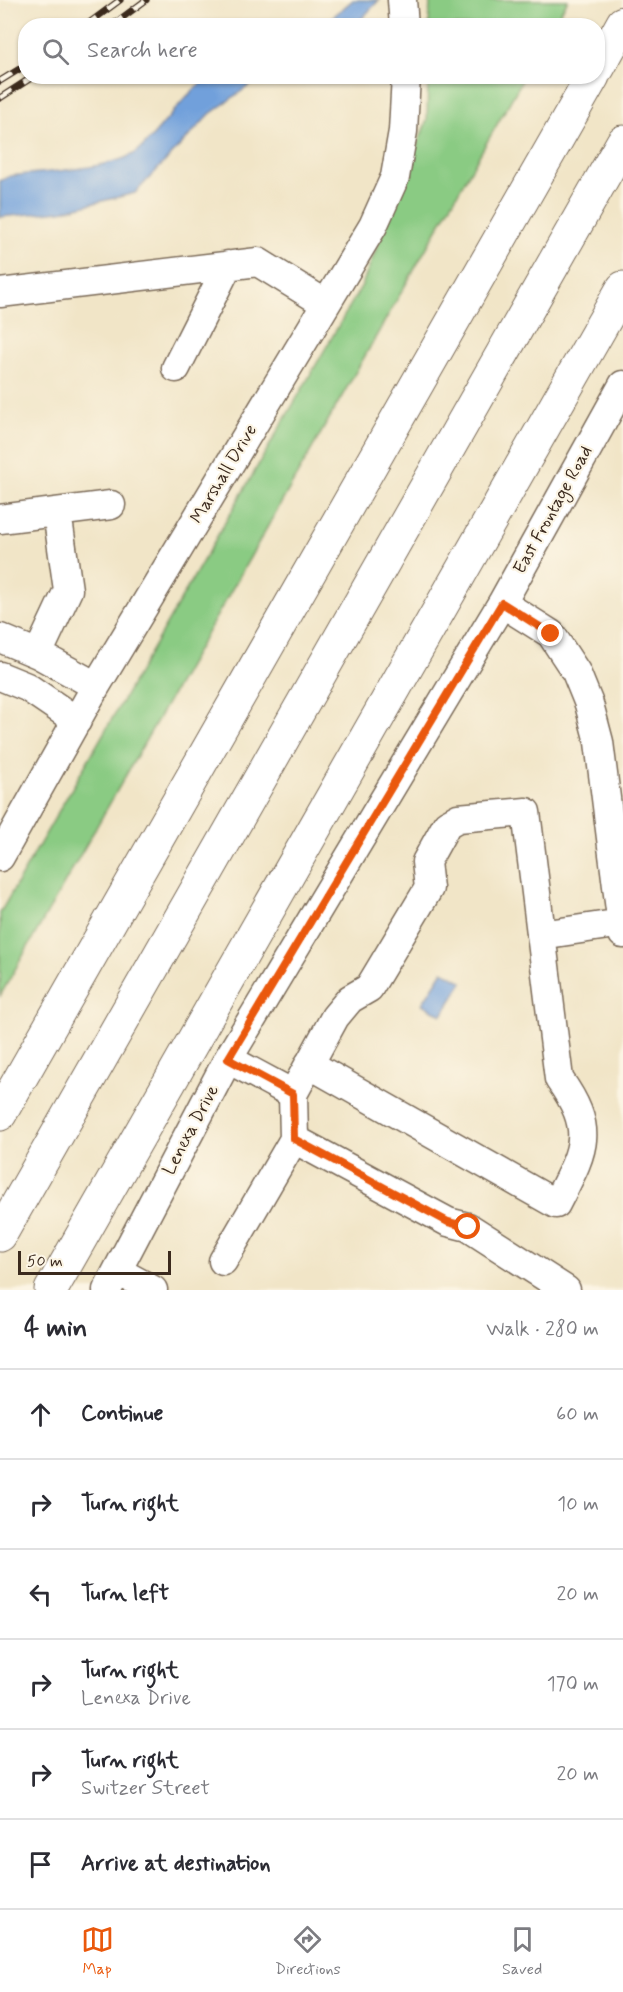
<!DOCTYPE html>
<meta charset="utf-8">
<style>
body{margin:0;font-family:Mynerve,sans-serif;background:#f7f7f7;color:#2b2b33}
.scale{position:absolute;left:18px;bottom:15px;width:153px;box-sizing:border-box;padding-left:6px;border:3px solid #3b2a1e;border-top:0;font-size:16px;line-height:21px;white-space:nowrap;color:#3b2a1e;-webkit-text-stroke:4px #fcf5e5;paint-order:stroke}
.stop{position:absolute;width:18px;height:18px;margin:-14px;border:4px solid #ea580c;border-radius:50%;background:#fff}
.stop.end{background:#ea580c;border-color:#fff;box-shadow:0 2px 6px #0008}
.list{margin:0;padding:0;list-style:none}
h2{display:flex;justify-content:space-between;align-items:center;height:78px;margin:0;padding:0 24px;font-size:26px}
h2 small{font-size:20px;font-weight:400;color:#7c7c81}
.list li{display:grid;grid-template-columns:39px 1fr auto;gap:18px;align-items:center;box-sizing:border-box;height:90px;padding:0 24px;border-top:2px solid #e1e1e2}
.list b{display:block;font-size:22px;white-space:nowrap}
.list p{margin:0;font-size:20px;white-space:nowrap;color:#7c7c81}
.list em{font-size:20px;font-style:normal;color:#7c7c81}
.icon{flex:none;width:33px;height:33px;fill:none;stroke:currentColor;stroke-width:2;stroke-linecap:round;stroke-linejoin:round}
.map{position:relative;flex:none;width:623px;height:1290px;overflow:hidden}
.search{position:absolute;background:#fff;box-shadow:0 2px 4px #0004;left:18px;right:18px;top:18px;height:66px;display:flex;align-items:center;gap:15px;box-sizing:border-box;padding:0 21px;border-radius:24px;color:#7c7c81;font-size:22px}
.sheet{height:618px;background:#fff}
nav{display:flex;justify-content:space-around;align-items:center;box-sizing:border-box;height:84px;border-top:2px solid #e1e1e2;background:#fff;font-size:16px;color:#7c7c81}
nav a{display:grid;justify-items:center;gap:3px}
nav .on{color:#ea580c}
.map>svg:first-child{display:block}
.green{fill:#8acb83;stroke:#627a50;stroke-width:1.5}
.water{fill:#71a0db;stroke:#56657c;stroke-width:1.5}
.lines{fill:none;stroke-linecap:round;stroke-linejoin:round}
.minor-casing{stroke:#7b6b59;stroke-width:31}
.highway-casing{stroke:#7b6b59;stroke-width:35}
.minor{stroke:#fff;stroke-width:28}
.highway{stroke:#fff;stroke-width:33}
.rail-casing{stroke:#3b2a1e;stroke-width:7}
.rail{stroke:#fcf5e5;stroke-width:4.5;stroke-dasharray:14;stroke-linecap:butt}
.route{stroke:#ea580c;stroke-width:8}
.labels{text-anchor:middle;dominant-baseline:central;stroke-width:4.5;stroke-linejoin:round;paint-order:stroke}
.street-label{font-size:18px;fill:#3b2a1e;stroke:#fcf5e5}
</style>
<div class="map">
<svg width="623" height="1290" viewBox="0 0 623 1290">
<rect width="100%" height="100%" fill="#fcf5e5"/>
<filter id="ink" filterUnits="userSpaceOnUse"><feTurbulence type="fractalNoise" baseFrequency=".0167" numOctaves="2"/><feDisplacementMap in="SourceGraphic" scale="12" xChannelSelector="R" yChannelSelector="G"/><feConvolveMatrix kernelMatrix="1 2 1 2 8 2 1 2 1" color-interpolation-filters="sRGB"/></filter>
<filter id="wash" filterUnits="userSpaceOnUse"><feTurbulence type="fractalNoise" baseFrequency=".008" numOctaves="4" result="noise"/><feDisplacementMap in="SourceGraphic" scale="24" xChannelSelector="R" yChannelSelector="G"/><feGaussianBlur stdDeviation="1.35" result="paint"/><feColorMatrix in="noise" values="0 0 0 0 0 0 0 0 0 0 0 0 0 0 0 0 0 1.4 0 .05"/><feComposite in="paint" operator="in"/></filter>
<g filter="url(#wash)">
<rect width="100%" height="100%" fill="#f1e5c7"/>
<path class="green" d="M430 0H568L553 25 429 26Z
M428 77H524L0 996V913L362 285 427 120Z"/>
<path class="water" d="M353 0H379L356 25H323Z
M209 77H261L210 114 135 193 61 211 0 217V181L10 176C40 172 118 169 139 150 164 127 182 96 209 77Z
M443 971 463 982 442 1015 422 1004Z"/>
</g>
<g filter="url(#ink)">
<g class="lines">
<g class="minor-casing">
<path id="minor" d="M402 0 404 26
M0 293 258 262 326 304
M176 368 228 265
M0 519 111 505
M502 603 551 634 576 672 589 704 599 742 623 934
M0 638 38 654 96 686
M38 654 68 590 57 512
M0 676 27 687 77 721
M0 857 96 686 373 226 395 177 403 131 406 76
M541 935 622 923
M228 1059 293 1094 335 1017 350 999 369 988 429 888 426 862 447 824 458 818 526 812 559 1079C597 1132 583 1151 556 1204L309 1064
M294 1139 448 1222 468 1227 566 1290
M223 1261 294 1139 293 1094
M118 1271 153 1290
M107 1290 228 1059 502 603 623 385"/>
</g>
<g class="highway-casing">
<path id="highway" d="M598 68 623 23
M0 1114 593 76
M0 1235 623 142
M51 1290 623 288"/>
</g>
<use href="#minor" class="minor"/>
<use href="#highway" class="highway"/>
<g class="rail-casing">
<path id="rail" d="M85 26 120 0
M111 26 146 0
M0 81 26 65
M0 98 34 76"/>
</g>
<use href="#rail" class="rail"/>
</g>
</g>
<g class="lines" filter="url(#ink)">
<path class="route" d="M468 1227 448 1222 294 1139 293 1094 228 1059 502 603 551 634"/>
</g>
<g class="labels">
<g class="street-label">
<text transform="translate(224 474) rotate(-59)">Marshall Drive</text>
<text transform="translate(553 510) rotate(-61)">East Frontage Road</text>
<text transform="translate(191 1130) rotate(-62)">Lenexa Drive</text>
</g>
</g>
</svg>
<div class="scale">50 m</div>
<div class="stop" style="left:468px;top:1227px"></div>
<div class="stop end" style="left:551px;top:634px"></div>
<div class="search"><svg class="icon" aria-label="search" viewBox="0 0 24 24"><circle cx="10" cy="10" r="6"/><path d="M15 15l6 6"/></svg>Search here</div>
</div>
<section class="sheet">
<h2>4 min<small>Walk · 280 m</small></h2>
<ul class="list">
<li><svg class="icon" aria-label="ahead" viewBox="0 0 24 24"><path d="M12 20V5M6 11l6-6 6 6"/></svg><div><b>Continue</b></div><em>60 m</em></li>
<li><svg class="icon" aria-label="right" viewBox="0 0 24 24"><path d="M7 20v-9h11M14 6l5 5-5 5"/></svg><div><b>Turn right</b></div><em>10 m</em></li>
<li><svg class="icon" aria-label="left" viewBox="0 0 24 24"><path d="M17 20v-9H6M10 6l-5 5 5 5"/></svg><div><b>Turn left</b></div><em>20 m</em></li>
<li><svg class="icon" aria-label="right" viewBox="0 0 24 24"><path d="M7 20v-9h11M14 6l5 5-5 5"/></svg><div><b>Turn right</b><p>Lenexa Drive</p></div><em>170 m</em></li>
<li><svg class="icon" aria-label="right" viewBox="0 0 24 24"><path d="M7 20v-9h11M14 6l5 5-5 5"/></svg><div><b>Turn right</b><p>Switzer Street</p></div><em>20 m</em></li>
<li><svg class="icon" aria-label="arrive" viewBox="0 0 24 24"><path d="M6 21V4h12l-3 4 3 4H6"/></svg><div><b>Arrive at destination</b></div></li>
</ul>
</section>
<nav>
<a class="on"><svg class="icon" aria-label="map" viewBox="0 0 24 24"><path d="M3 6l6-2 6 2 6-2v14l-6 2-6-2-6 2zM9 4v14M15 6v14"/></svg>Map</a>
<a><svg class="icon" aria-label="directions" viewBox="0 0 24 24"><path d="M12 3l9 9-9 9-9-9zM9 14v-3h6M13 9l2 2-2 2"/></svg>Directions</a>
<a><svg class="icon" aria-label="saved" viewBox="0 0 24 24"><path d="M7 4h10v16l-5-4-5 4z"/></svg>Saved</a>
</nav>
